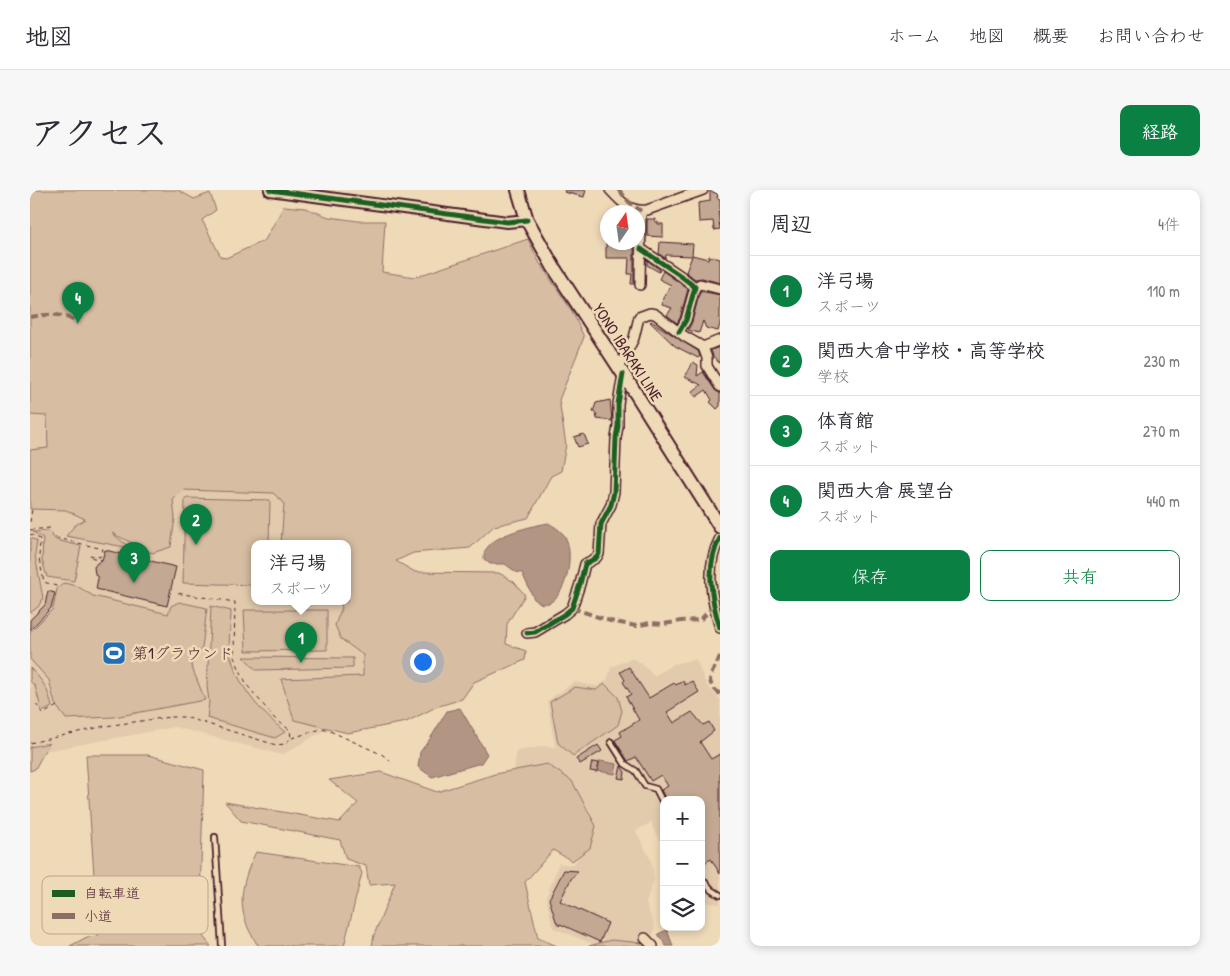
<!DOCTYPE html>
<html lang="ja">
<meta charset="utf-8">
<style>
body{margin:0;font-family:"Patrick Hand","Klee One",sans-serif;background:#f7f7f7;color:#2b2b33}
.controls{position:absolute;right:15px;bottom:15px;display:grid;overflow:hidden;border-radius:10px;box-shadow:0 2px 8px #0003}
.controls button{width:45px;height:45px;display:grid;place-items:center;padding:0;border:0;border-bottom:1px solid #e1e1e2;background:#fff;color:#2b2b33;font:25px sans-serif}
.compass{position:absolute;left:570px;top:15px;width:45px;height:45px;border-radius:50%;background:#fff;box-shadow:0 2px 8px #0003;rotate:13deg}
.you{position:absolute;left:392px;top:471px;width:18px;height:18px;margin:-12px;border:4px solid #fff;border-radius:50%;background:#1a73e8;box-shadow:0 0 0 8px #1a73e833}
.badge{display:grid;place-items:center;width:32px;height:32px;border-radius:50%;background:#0b8043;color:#fff;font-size:16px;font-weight:700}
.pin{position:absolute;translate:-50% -41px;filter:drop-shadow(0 1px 2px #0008)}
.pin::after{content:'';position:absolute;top:26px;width:18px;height:15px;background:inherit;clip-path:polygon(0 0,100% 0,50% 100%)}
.popup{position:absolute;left:221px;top:350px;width:100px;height:65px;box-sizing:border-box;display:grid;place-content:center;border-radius:10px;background:#fff;filter:drop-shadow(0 1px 4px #0005);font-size:16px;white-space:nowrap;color:#7c7c81}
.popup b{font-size:19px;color:#2b2b33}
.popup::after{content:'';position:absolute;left:50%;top:100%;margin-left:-10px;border:10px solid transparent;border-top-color:#fff}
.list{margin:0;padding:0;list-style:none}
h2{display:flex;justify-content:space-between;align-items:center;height:65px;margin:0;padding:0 20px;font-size:21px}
h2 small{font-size:16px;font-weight:400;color:#7c7c81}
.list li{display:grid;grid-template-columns:32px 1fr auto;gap:15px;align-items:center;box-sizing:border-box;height:70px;padding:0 20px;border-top:1px solid #e1e1e2}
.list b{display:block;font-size:19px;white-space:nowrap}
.list p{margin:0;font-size:16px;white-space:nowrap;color:#7c7c81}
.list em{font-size:16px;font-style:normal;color:#7c7c81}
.actions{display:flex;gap:10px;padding:15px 20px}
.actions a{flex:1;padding:11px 0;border:1px solid #0b8043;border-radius:10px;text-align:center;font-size:18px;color:#0b8043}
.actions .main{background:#0b8043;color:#fff}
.icon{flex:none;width:28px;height:28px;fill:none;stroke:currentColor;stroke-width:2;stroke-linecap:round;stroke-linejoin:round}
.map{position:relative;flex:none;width:690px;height:756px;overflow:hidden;border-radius:10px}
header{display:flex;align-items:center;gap:30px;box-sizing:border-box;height:70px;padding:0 25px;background:#fff;border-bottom:1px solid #e1e1e2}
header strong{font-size:24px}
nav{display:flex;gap:28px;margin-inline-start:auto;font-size:18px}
.intro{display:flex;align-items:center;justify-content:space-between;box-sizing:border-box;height:120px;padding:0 30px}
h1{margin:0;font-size:35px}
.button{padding:12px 22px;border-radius:10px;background:#0b8043;color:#fff;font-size:18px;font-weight:700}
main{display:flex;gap:30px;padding:0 30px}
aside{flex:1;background:#fff;border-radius:10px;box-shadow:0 2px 8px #0003}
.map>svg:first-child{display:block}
.built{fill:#e2cbad;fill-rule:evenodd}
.green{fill:#d7bea3;stroke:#906e67}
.water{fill:#b39584;stroke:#896660}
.building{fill:#c3a993;stroke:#4a1f2b}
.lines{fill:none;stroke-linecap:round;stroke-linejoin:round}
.service-casing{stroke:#4a1f2b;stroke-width:8}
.minor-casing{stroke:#4a1f2b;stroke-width:12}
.tertiary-casing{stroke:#4a1f2b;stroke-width:14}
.secondary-casing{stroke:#4a1f2b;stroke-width:16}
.path{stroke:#4a1f2b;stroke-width:1;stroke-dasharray:4 4;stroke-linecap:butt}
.service{stroke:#efdab8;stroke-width:4.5}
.minor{stroke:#efdab8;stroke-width:9}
.tertiary{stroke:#efdab8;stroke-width:10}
.secondary{stroke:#efdab8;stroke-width:12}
.quiet{stroke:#8d6e63;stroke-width:4;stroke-dasharray:8 4;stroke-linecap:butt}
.cycleway-casing{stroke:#efdab8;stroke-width:8}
.cycleway{stroke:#1b5e20;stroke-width:5}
.labels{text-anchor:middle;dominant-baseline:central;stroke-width:5;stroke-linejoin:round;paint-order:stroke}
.street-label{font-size:16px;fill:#4a1f2b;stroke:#efdab8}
.poi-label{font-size:16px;fill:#4a1f2b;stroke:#efdab8;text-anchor:start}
.key{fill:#efdab8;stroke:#bea28e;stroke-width:1}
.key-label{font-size:14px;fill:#4a1f2b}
</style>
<header>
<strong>地図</strong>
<nav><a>ホーム</a><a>地図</a><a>概要</a><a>お問い合わせ</a></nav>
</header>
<div class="intro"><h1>アクセス</h1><a class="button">経路</a></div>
<main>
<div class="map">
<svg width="690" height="756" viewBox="0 0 690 756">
<rect width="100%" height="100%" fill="#efdab8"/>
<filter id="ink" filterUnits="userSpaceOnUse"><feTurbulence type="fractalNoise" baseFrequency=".02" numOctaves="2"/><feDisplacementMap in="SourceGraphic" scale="10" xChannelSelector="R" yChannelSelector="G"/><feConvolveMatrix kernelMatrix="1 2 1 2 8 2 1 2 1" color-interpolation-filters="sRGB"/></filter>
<g filter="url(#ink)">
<path class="built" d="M0 210 311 297 358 504 252 565 145 537 0 564ZM225 354H317V412H225Z
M602 468 611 473 624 486 643 474 666 469 677 496 690 509V714L671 712V610H634V656L622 637V632L606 641 621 670 624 689 616 713 625 737 623 744 614 756H568L523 738 516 707 529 673 543 675 557 656 484 584 486 561 513 556 525 557 517 511 544 492 567 496 577 490 581 477Z"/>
<path class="green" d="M0 0H148L164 9 180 3 186 20 172 30 191 67 196 68 235 50 254 16 275 18 299 27 328 31H355L352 82 385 87 498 49 509 72 542 121 554 147 529 210 536 255 531 281 521 286 498 328 464 336 440 358 383 363 366 371 385 382 469 383 484 392 495 405 477 434 476 454 496 461 495 470 444 492 432 509 406 517 376 532 318 543 264 530 251 489 333 486V465L311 449 305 435 312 417 309 412H317V354H251L254 313 243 303 153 300 143 310 145 328 141 357 122 363 82 343 100 358 36 346 45 335 55 329 36 320 0 319V260L18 258 17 226 0 225Z
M155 308 240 310 239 354H225V395L153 393Z
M18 341 26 350 51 356 44 391 17 387 12 370 13 348 3 342Z
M0 348 7 351 5 365 13 408 8 417 0 423Z
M34 393 47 396 63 406 138 424 141 416 149 412 177 418 172 458 161 475 175 510 84 527 36 529 25 514 19 490 0 469V442L23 419 27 399Z
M181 416 201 421C201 434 198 450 200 463 208 497 229 520 255 542L245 548 177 528 179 512 177 496Z
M214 420H297V460L216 461Z
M214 467 323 468V478L226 480Z
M0 478C13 491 18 498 22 517L12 522 5 496 0 491Z
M575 494 588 507 592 521 588 535 543 566 528 553 520 512 545 497 566 500Z
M19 553 5 579 0 581V557Z
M56 565H118L174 580 169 738 167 739 181 756H40L57 747 68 746Z
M517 574 542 591 566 636 560 658 542 671 523 660 495 692 508 748 527 756H342L344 745 365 693 339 695 336 676 316 669 310 650 211 631 195 612 310 632 328 613 299 590 351 582 407 602 465 584Z
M226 662 329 677 332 683 314 756H230L227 754C223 747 218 740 216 732 207 708 215 684 226 662Z
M581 750 613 753 616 756H559Z"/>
<path class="water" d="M518 333C524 336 530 340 534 345 545 360 538 404 519 413 519 413 512 414 512 414L504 409 492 383 486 382 475 374H460L454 369C454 365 454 361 457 358 466 344 502 336 518 333Z
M430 518 457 564 451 573 402 587 388 577 390 562 400 549 417 521Z
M570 571 587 574 585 584 568 581Z
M637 740 643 756H636L628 744Z"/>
<path class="building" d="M535 0H556L554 7 534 2Z
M680 1 688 4 687 8 690 9V22L688 21 690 39 684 40 683 31 669 32 668 13 680 11Z
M617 29H625V32H628V34H633V47L617 46Z
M573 30H578V49L572 47Z
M576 52H604V94H601L602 84H598L599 68H576Z
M630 52 663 54 662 65 678 69 679 66 690 69V93L672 88 665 89 656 82 662 66 636 65 635 68 629 64Z
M617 70 630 80 629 82 617 75Z
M633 81 658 99 650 128 647 133 637 125 642 118 632 115 633 108 641 95 629 89Z
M670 101 690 105V134L688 141 676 138 673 131 669 143 658 140 662 132Z
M621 131 668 161 670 166 668 168 645 156 620 132Z
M690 157V174L683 166 681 160Z
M663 172 668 175 667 186 673 182 685 200 690 203V216L687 219 680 212 682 210 676 200 666 207 662 202 671 195 655 187Z
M580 210 582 231 567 229 566 223 563 222 566 213Z
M554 244 558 254 548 257 544 247Z
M75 360 146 377 137 416 66 399 68 388 65 384 64 377 67 373 72 370Z
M18 401 25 403 21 418 0 440V430L15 415Z
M599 477 619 508 644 493 646 495 653 491 655 495 662 491 669 502 637 522 644 533 662 522 673 535 679 532 684 541 670 552 681 569 690 564V684L681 669 671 675V610H636L631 600 638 596 631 585 621 591 606 567 598 571 586 552 585 550 592 546 590 542 609 530 596 507 601 504 593 492 595 490 590 482Z
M568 555 572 561 550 574 546 569Z
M562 572 569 573 567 582 560 581Z
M591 576 595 582 594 589 588 588Z
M534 680 548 681 541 689 530 711 578 733 570 752 530 734 529 736 526 731 519 709Z"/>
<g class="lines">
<g class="service-casing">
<path id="service" d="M581 552 595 574 606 581 615 596 626 599 634 615
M185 647 192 756
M671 688 682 700 690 705"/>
</g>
<g class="minor-casing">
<path id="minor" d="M580 0C591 12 600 22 617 20L673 0
M611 59 651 86 665 97 656 130 649 142
M610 95 611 21
M665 97 670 94 690 99
M673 157 690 150
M589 178 604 148 609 127 620 123 625 124 654 146 673 157 677 168V176L690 197
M690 348C675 376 681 409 690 438
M497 443 505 442 535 424 542 418 550 394 555 374 566 368 569 364 571 334 581 315 584 302 586 248 588 236V214L593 184
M615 748 623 756"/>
</g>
<g class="tertiary-casing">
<path id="tertiary" d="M240 0 477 32 497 30"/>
</g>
<g class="secondary-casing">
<path id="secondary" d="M488 0 497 30 524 78 601 196 690 337"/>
</g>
<path class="path" d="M0 332 2 319
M0 340 20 338 23 347 73 359 70 367 60 365V367L72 370
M0 344 10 349 9 368 14 392 29 397
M6 514 13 524 27 516
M262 548 291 539 300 541 353 565 360 571
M0 553 75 536 140 527H155L246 555 255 554 261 548 260 540 245 529 217 495 204 467 205 412 146 403"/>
<use href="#service" class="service"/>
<use href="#minor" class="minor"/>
<use href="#tertiary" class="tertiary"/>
<use href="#secondary" class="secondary"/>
<path class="quiet" d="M589 0 599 12 611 21
M0 127C20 124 30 122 48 133
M542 418 580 431 606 436 620 433 634 434 651 431 670 430 684 416
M690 466C684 484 671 489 690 504"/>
<g class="cycleway-casing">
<path id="cycleway" d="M240 0 477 32 497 30
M611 59 651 86 665 97 656 130 649 142
M690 348C675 376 681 409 690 438
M497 443 505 442 535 424 542 418 550 394 555 374 566 368 569 364 571 334 581 315 584 302 586 248 588 236V214L593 184"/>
</g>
<use href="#cycleway" class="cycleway"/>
</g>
</g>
<defs>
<g id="stadium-square" transform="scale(1.25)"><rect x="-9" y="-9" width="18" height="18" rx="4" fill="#1f6fb2" stroke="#efdab8"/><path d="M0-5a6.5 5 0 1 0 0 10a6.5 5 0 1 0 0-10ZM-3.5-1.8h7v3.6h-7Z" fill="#fff"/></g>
</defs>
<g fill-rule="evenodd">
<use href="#stadium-square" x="84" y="463"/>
</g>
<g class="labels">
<g class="street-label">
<text transform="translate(598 162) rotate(57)">YONO IBARAKI LINE</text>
</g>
<g class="poi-label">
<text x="102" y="463">第1グラウンド</text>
</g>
</g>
<rect x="12" y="686" width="166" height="58" rx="8" class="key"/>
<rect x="22" y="700" width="23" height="7" fill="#1b5e20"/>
<rect x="22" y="723" width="23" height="6" fill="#8d6e63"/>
<g class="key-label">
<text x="54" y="708">自転車道</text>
<text x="54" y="731">小道</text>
</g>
</svg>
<div class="controls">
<button>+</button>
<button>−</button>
<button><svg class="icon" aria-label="layers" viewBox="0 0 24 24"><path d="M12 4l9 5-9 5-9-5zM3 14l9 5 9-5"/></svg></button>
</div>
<svg class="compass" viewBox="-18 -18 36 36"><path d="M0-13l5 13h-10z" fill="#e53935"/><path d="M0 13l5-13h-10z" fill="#7c7c81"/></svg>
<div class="you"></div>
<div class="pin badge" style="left:271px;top:473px">1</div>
<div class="popup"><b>洋弓場</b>スポーツ</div>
<div class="pin badge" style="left:166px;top:355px">2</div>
<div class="pin badge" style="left:104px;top:393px">3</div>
<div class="pin badge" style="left:48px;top:133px">4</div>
</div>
<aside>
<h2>周辺<small>4件</small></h2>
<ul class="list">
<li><span class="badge">1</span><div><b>洋弓場</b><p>スポーツ</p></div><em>110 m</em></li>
<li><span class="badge">2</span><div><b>関西大倉中学校・高等学校</b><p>学校</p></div><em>230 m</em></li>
<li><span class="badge">3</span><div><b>体育館</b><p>スポット</p></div><em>270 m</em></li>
<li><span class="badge">4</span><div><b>関西大倉 展望台</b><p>スポット</p></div><em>440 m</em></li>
</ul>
<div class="actions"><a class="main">保存</a><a>共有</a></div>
</aside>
</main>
